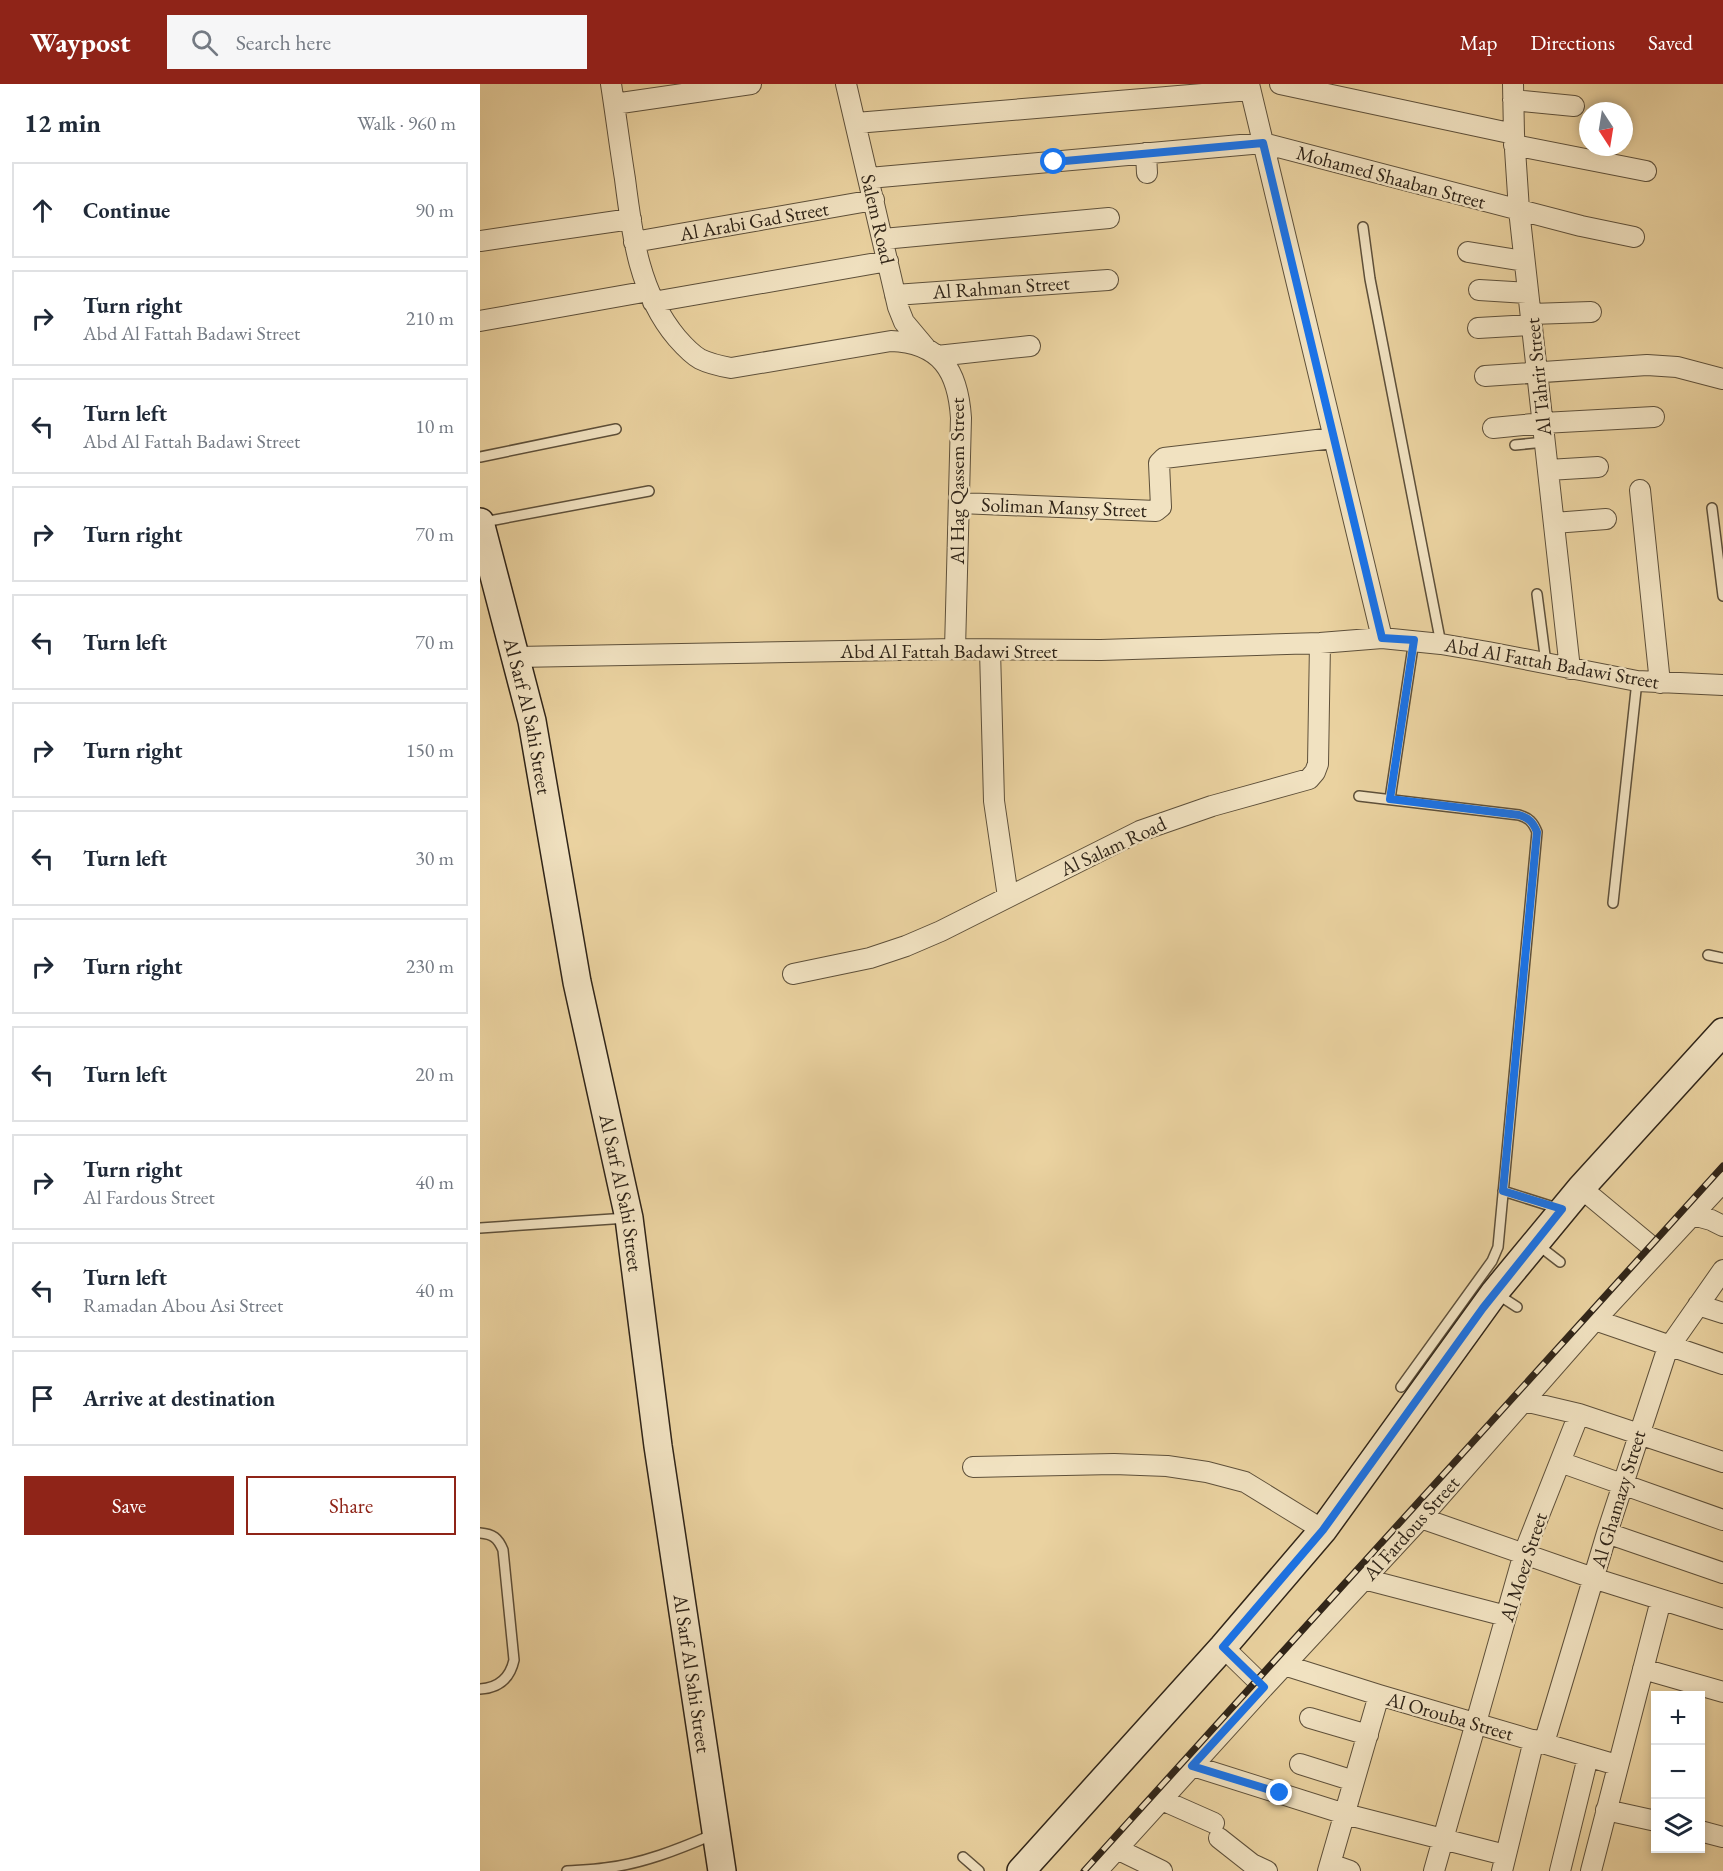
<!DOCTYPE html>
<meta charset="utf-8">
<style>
body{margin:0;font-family:"EB Garamond",serif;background:#f6f6f7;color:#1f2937}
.controls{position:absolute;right:18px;bottom:18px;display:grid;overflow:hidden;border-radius:0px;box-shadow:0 3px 9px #0003}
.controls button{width:54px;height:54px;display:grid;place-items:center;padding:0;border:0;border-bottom:2px solid #e0e1e3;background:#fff;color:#1f2937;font:30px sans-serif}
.compass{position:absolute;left:1099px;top:18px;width:54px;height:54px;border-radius:50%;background:#fff;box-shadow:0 3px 9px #0003;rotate:168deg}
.stop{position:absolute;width:18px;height:18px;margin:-14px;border:4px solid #1a73e8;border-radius:50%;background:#fff}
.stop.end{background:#1a73e8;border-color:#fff;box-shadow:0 2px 6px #0008}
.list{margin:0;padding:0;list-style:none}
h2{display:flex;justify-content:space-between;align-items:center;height:78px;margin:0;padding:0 24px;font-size:26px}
h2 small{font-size:20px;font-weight:400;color:#747a83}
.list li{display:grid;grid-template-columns:39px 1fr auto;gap:18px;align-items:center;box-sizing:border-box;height:96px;margin:0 12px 12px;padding:0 12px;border:2px solid #e0e1e3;border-radius:0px}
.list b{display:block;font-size:22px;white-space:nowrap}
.list p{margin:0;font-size:20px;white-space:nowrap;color:#747a83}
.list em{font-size:20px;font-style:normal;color:#747a83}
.actions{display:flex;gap:12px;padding:18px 24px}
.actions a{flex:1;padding:14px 0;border:2px solid #8f2418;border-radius:0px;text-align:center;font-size:21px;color:#8f2418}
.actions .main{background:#8f2418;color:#fff}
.icon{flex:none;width:33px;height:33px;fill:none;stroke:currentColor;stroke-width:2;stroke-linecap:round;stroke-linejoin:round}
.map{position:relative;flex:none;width:1243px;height:1787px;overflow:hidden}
header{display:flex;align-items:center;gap:36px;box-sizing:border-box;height:84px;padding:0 30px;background:#8f2418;color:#fff}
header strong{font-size:28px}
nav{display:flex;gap:33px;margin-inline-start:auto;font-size:21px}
.search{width:420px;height:54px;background:#f6f6f7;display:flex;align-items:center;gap:15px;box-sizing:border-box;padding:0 21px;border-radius:0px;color:#747a83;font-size:22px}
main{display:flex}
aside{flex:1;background:#fff}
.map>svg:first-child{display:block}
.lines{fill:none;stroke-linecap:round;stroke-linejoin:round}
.lane-casing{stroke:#5e503a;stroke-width:12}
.street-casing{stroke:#5e503a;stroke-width:22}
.secondary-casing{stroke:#2f2418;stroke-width:30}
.lane{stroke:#f1e2c1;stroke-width:9}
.street{stroke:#f1e2c1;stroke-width:20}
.secondary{stroke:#f1e2c1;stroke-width:27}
.rail-casing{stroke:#2f2418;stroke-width:7}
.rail{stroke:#f1e2c1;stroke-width:4.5;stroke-dasharray:14;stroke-linecap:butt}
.route{stroke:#1a73e8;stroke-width:8}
.labels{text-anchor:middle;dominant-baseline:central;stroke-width:5;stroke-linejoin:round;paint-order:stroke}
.street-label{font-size:20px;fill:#2f2418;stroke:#f1e2c1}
</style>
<header>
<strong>Waypost</strong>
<div class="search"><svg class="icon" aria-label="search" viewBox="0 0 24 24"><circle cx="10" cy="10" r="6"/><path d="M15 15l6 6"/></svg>Search here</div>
<nav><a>Map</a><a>Directions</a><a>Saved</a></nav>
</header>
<main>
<aside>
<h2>12 min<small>Walk · 960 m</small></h2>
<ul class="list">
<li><svg class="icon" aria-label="ahead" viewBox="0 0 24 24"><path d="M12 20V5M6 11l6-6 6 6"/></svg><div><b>Continue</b></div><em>90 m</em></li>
<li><svg class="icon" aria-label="right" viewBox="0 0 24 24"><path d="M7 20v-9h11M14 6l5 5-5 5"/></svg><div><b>Turn right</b><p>Abd Al Fattah Badawi Street</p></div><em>210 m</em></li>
<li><svg class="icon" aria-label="left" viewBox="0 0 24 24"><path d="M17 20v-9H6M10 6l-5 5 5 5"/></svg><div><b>Turn left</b><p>Abd Al Fattah Badawi Street</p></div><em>10 m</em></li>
<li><svg class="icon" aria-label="right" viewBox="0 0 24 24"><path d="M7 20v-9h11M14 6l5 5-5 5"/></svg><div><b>Turn right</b></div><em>70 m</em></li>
<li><svg class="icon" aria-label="left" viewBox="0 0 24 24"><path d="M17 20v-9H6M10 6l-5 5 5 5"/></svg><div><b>Turn left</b></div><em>70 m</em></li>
<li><svg class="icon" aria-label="right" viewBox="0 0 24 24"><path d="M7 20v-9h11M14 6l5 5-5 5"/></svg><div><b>Turn right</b></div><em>150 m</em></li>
<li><svg class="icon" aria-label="left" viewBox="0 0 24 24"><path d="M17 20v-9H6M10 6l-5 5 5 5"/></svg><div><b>Turn left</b></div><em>30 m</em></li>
<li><svg class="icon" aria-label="right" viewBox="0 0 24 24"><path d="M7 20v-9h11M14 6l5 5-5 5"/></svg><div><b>Turn right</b></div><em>230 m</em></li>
<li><svg class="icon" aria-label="left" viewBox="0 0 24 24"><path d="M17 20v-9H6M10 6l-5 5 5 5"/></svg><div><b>Turn left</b></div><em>20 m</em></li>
<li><svg class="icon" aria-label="right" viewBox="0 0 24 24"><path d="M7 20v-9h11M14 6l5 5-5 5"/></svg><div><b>Turn right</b><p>Al Fardous Street</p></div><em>40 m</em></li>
<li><svg class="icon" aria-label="left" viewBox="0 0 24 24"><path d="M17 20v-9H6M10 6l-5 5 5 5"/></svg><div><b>Turn left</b><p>Ramadan Abou Asi Street</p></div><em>40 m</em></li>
<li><svg class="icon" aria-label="arrive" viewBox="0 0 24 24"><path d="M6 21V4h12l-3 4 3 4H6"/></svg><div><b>Arrive at destination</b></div></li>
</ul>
<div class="actions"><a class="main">Save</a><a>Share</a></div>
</aside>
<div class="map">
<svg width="1243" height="1787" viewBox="0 0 1243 1787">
<rect width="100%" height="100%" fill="#ead2a0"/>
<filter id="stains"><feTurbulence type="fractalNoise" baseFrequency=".00333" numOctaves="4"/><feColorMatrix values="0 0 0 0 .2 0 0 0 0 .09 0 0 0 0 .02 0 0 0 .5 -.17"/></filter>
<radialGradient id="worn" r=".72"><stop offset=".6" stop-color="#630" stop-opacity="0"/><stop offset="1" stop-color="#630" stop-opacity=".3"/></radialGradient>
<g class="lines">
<g class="lane-casing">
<path id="lane" d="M883 143 890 195 961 560
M1035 361 1065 358
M0 373 136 345
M1232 424 1243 512
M4 438 169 407
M1057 510 1066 579
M879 712 1039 731C1049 734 1053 738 1057 748L1018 1163 1012 1177 921 1303
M910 715 934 556
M1133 819 1157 597
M1228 871 1243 874
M1023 1107 1080 1125
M0 1144 147 1134
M1058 1161 1080 1178
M1017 1210 1037 1223
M0 1449C13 1450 18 1454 23 1466L34 1576C30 1594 19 1604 0 1605
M483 1773 499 1787
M87 1787C100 1786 112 1786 125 1784 162 1780 199 1765 232 1751"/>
</g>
<g class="street-casing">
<path id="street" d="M131 0C136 32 140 64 145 95 152 151 159 209 197 254 204 262 211 270 220 275 230 280 240 282 251 284L411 257C461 259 478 287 481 334L475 565
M366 0 418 223 424 238 445 263
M769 0 902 554
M800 0 1034 50
M1033 0 1034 50 1039 126 1090 585
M1033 16 1094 22
M134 20 271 0
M376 39 770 6
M1034 61 1166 87
M666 69 667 89
M389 94 783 59 1101 142 1154 153
M403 155 629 134
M0 157 151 135
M154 158 394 116
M988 168 1044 177
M999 206 1048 209
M415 211 628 196
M173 218 408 177
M1051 230 1111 228
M0 237 169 207
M998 244 1052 241
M457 272 550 262
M1005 292 1167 281 1197 283 1243 295
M1013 344 1063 339 1174 333
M1068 386 1118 383
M1160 406 1180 599
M480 419 676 427 681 423 679 379 684 374 853 354
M1074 439 1126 435
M510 566 514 717 528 813
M36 573 475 565 621 566 840 559 902 554 961 560 1008 568 1157 597 1243 601
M313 890 390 874 426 862 461 847 660 747 732 722 829 695 835 688 838 680 840 559
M1101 1104 1178 1168
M1213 1131 1231 1136 1243 1142
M1218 1221 1243 1229
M1115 1236 1243 1280
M1044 1317 1099 1330 1243 1378
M1080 1378 1243 1436
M493 1383 634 1380 687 1382 727 1388 765 1398 843 1446
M941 1434 1113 1494 1243 1535
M1127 1449 1243 1489
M884 1495 1026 1532
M743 1563 784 1603
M804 1581 899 1611 1137 1681
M1163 1585 1243 1608
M830 1634 888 1651
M1064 1659 1127 1449 1187 1266 1243 1186
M820 1680 874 1697
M713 1682 865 1730 1025 1771
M682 1716 734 1739
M1126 1726 1176 1737
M1220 1747 1243 1753
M739 1754 772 1780 787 1787
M637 1765 682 1787
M850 1780 870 1787
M617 1787 784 1603 941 1434 1115 1236 1243 1098
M848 1787 899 1611
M954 1787 1044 1469 1099 1330
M1022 1787 1054 1656
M1080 1787 1108 1673
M1111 1787 1181 1516"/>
</g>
<g class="secondary-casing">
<g id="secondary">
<path id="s1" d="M0 438 52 637 97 898 149 1134 178 1362 242 1787"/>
<path d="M541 1787 743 1563 843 1446 1015 1208 1101 1104 1243 948"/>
</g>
</g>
<use href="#lane" class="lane"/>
<use href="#street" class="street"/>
<use href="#secondary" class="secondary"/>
<g class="rail-casing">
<path id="rail" d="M604 1787 1243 1082"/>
</g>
<use href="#rail" class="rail"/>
</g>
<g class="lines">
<path class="route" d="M574 78 783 59 902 554 934 556 910 715 1039 731C1049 734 1053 738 1057 748L1023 1107 1082 1125 1003 1224 843 1446 743 1563 784 1603 712 1682 800 1709"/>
</g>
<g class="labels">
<g class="street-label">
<text transform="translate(911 93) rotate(15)">Mohamed Shaaban Street</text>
<text transform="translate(398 135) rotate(77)">Salem Road</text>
<text transform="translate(274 137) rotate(-10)">Al Arabi Gad Street</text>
<text transform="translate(521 203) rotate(-4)">Al Rahman Street</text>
<text transform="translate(1058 293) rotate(-96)">Al Tahrir Street</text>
<text transform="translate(477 397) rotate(-90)">Al Hag Qassem Street</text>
<text transform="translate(584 423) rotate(2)">Soliman Mansy Street</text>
<text x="469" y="567">Abd Al Fattah Badawi Street</text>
<text transform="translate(1072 579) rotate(10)">Abd Al Fattah Badawi Street</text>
<text stroke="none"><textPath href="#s1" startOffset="200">Al Sarf Al Sahi Street</textPath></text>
<text transform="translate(633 762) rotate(-25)">Al Salam Road</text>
<text stroke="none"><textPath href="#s1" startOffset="686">Al Sarf Al Sahi Street</textPath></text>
<text transform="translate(1138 1415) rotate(-73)">Al Ghamazy Street</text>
<text transform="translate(931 1444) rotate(-48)">Al Fardous Street</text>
<text transform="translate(1043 1483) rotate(-72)">Al Moez Street</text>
<text stroke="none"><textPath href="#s1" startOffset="1172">Al Sarf Al Sahi Street</textPath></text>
<text transform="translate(970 1632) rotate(16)">Al Orouba Street</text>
</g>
</g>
<rect width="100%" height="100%" filter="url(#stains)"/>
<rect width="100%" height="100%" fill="url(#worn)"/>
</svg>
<div class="controls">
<button>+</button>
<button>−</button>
<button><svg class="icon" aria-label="layers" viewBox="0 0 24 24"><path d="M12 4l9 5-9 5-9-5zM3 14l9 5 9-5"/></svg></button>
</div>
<svg class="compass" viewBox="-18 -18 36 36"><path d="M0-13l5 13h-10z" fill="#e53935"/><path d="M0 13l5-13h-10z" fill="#747a83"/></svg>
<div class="stop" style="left:574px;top:78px"></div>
<div class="stop end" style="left:800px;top:1709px"></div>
</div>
</main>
